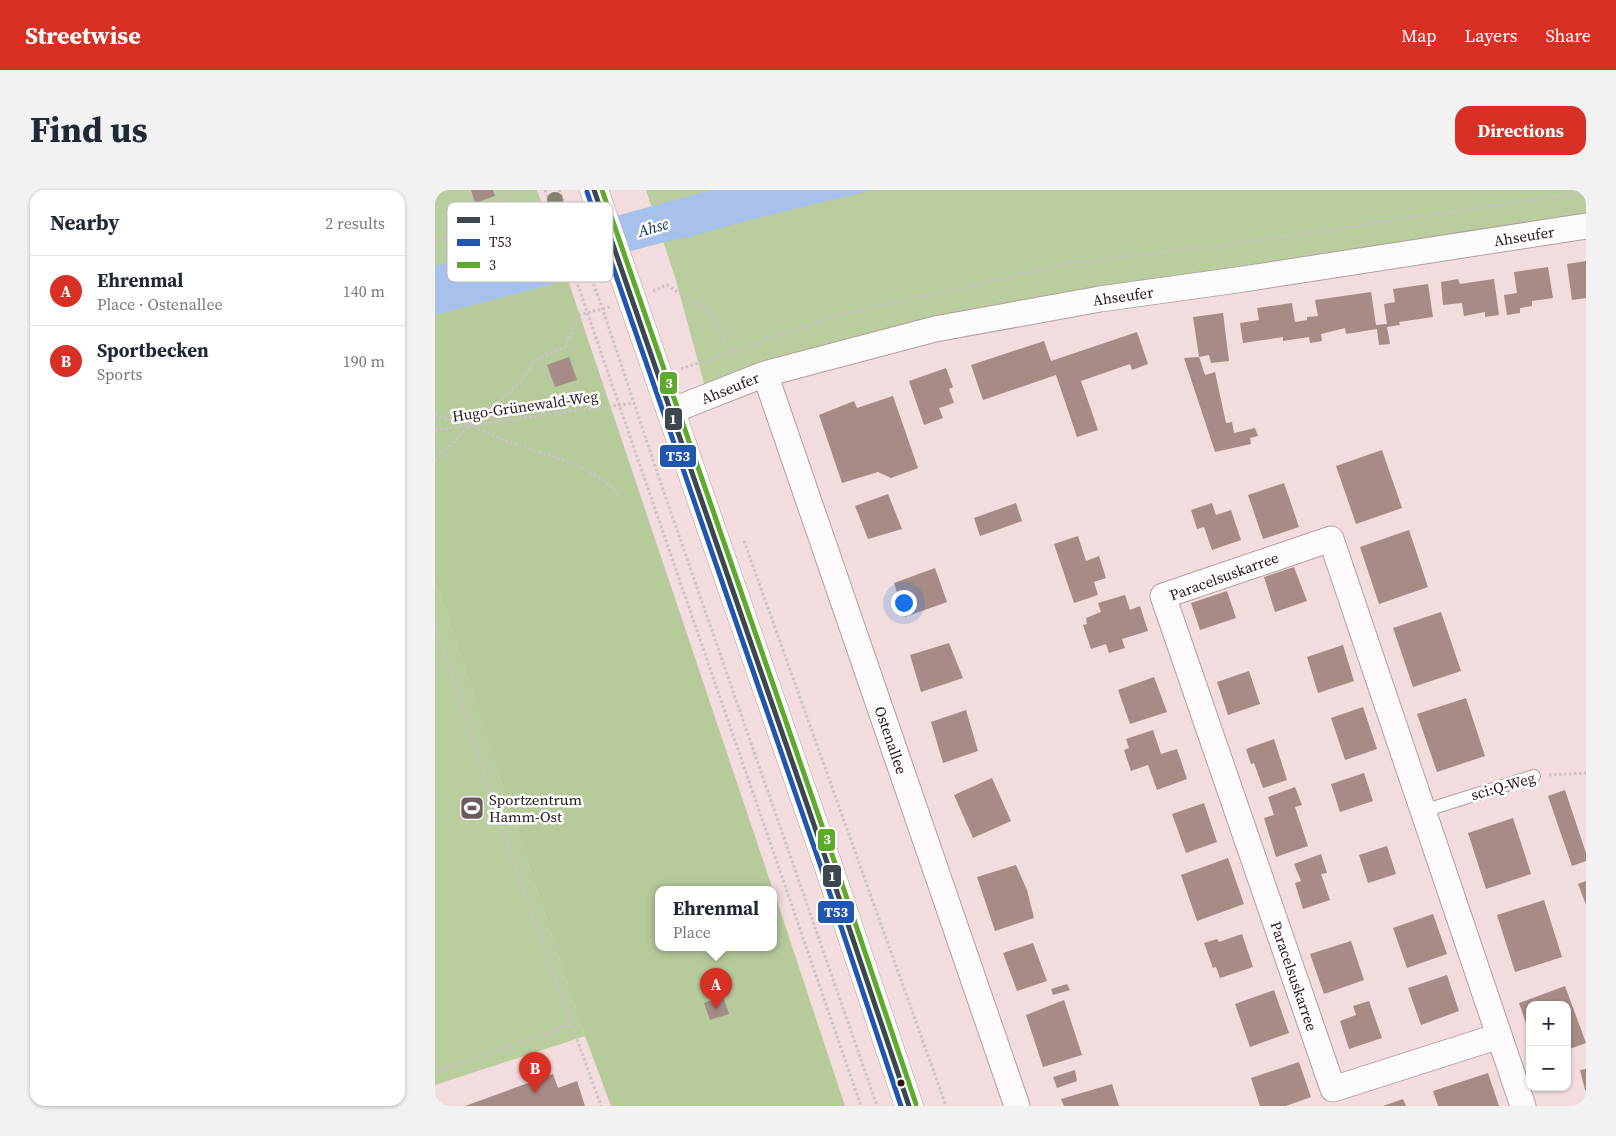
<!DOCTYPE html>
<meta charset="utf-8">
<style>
body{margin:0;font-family:"Source Serif 4",serif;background:#f2f2f3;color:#1f2937}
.controls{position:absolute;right:15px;bottom:15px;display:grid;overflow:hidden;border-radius:10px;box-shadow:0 1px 4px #0004}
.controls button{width:45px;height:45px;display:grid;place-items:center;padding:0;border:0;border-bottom:1px solid #e0e1e3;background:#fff;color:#1f2937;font:25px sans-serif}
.you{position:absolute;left:468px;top:412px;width:18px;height:18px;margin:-12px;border:4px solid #fff;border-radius:50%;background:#1a73e8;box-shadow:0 0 0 8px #1a73e833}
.badge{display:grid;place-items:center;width:32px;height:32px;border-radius:50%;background:#d93025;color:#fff;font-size:16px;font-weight:700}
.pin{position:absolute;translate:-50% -41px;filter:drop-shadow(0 1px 2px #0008)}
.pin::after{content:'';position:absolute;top:26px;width:18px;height:15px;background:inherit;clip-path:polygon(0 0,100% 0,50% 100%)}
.popup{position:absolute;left:220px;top:696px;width:122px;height:65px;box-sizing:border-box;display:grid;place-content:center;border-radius:10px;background:#fff;filter:drop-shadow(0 1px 4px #0005);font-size:16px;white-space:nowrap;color:#747a83}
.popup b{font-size:19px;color:#1f2937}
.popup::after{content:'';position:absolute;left:50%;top:100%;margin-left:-10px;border:10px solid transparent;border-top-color:#fff}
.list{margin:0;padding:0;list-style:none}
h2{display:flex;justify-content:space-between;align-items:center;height:65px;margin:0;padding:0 20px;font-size:21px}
h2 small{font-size:16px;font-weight:400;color:#747a83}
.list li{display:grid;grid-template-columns:32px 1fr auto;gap:15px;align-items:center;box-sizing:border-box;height:70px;padding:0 20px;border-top:1px solid #e0e1e3}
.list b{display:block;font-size:19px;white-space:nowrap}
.list p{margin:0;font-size:16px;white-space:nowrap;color:#747a83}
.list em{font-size:16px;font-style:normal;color:#747a83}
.map{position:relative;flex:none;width:1151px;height:916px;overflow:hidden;border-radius:15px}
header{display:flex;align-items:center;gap:30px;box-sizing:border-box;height:70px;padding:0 25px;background:#d93025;color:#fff}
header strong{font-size:24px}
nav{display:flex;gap:28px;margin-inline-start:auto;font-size:18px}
.intro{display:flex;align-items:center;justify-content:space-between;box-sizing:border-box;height:120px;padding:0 30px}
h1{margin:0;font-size:35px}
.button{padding:12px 22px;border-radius:15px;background:#d93025;color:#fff;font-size:18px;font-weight:700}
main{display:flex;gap:30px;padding:0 30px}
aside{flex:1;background:#fff;border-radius:15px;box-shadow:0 1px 4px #0004}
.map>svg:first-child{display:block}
.green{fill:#b9cd9f}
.forest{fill:#b7ca9c}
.water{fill:#a6c1ec}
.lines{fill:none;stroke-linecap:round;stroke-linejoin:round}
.river{stroke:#a6c1ec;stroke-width:38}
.building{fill:#a68b87}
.service-casing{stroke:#b49fa0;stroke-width:14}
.minor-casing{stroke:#b49fa0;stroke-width:27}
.secondary-casing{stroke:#b49fa0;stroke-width:29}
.path{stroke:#cbc2c3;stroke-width:3;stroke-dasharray:2.5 2.5;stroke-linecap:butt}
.service{stroke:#fdfafa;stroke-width:12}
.minor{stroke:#fdfafa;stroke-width:25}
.secondary{stroke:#fdfafa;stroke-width:28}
.bus-1-casing{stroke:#fff;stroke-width:9}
.bus-2-casing{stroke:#fff;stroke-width:9}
.bus-3-casing{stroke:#fff;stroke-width:9}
.bus-1{stroke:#3d484e;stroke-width:5}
.bus-2{stroke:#2056ae;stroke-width:5}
.bus-3{stroke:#5daa2c;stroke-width:5}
.tree{fill:#80816e}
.bus-dot{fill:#2a1416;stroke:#fff;stroke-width:2}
.labels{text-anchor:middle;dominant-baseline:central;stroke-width:5;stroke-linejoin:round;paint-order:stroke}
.street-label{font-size:15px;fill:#2a1416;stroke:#fff}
.poi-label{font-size:15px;fill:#2a1416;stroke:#fff;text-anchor:start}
.water-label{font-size:16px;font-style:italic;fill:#05305f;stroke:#fff}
.key{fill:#fff;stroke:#bfb8b9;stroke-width:1}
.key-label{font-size:14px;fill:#2a1416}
.line-badge{stroke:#fff;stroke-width:2}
.badge-label{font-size:14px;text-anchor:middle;font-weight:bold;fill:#fff}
</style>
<header>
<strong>Streetwise</strong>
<nav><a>Map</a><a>Layers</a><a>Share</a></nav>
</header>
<div class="intro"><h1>Find us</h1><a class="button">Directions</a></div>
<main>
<aside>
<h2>Nearby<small>2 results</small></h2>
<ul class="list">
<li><span class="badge">A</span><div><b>Ehrenmal</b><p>Place · Ostenallee</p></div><em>140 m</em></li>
<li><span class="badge">B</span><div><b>Sportbecken</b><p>Sports</p></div><em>190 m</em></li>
</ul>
</aside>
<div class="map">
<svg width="1151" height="916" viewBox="0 0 1151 916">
<rect width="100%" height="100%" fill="#f2dcdd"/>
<path class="green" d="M0 0H102L133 90 0 125Z
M211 0H1151V33L668 101 270 197 240 87Z
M0 391 150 846 0 895Z"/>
<path class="forest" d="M133 90 338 700H224V758H338L339 702 410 916H176L150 846 0 391V125Z"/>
<path class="water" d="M295 0H437L307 32 251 48 231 47 223 25 248 13Z
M116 43 133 90 0 125V76Z"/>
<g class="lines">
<path class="river" d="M0 99 183 45 350 0"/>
</g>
<path class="building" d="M36 0H58L60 6 40 13Z
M1151 71V108L1137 110 1132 74Z
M1113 77 1118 108 1097 111V116L1085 118V123L1072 125 1069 105 1082 103 1079 82Z
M1023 89 1025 94 1059 89 1064 125 1050 127V122L1029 126 1027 113 1008 115 1006 92Z
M993 94 998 127 964 132 965 135 952 137 955 154 944 155 942 139 911 144 910 138 886 144 887 151 875 153 874 147 848 151V147L808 153 805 133 824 130 822 118 857 113 860 132 872 130V127L883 126 880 110 936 102 941 135 952 134 949 114 960 112 958 99Z
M788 123 794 171 776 173 774 165 764 167 770 185 780 182 791 233 797 232 799 243 820 238 823 246 815 248 816 254 780 262 749 168 764 167 758 127Z
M702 142 713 174 697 180 695 174 646 191 663 240 642 247 621 185 548 210 536 175 609 151 616 171Z
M134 167 142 190 120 197 112 175Z
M511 178 518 197 514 199 519 213 504 218 508 228 489 235 474 191Z
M458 206 483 278 456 288 443 282 407 293 384 225 419 211 422 218Z
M947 260 967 318 921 334 901 276Z
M849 293 864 337 828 349 813 305Z
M453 304 467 339 433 349 420 316Z
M581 313 587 331 545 346 539 328Z
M777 313 781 325 796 320 806 350 777 360 769 337 762 339 756 320Z
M974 340 993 397 944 414 925 357Z
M643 346 651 371 664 366 671 388 659 392 663 405 639 413 619 354Z
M859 377 872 411 840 422 829 387Z
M500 378 512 412 470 427 459 393Z
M792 401 801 428 765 440 756 413Z
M690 405 695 420 705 416 713 441 687 449 690 458 674 463 671 454 656 459 648 435 652 434 651 428 666 422 663 413Z
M1006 422 1026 481 978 497 958 438Z
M514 453 528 488 486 502 475 465Z
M908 455 919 491 883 503 872 467Z
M814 481 825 514 793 525 782 492Z
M719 487 732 522 695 534 683 500Z
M1031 508 1050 566 1002 582 982 524Z
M928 517 942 559 910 570 896 528Z
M531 520 543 561 508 573 496 532Z
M718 540 726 564 742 559 752 589 722 600 713 575 696 581 689 560 694 558 691 549Z
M839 549 852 590 828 598 819 573 816 574 811 559Z
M929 583 938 611 905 622 896 594Z
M557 588 576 631 538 648 519 605Z
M860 597 867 615 860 617 873 656 841 667 829 628 839 625 833 607Z
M1130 600 1151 663V671L1137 676 1113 606Z
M769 613 782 652 751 663 737 624Z
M1078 628 1096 684 1051 699 1033 643Z
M952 656 961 684 933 693 924 665Z
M886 664 892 683 886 684 895 710 868 719 860 693 866 691 859 674Z
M793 668 809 714 762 731 746 685Z
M581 675 592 700 599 728 560 741 542 687Z
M1151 691V715L1143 694Z
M1109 710 1127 767 1080 782 1062 725Z
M998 724 1012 764 972 778 958 738Z
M807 744 818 777 785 788 781 777 778 778 769 753 782 749 784 752Z
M916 751 929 790 889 804 875 764Z
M598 753 612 791 582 801 568 763Z
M1012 785 1024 821 986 835 973 798Z
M632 794 635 800 618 805 616 799Z
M1130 796 1151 853 1132 860V815H1095L1094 842 1084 813Z
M839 800 854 843 815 857 800 814Z
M288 806 294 824 275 830 269 813Z
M629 810 647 865 608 877 591 825Z
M934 811 947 848 914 859 905 831 921 825 918 816Z
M864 872 876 907 851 916H825L816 888Z
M1151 879V900H1150L1145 880Z
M640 880 642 891 622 898 618 887Z
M1053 883 1064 916H1003L998 901Z
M118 884 123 898 142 891 150 916H30Z
M677 894 684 916H629L626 909Z
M968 909 971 916H948Z"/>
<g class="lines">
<g class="service-casing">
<path id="service" d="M987 620 998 618 1099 586"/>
</g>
<g class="minor-casing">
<path id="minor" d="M330 184 582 916
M236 221 330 184 500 139 665 109 802 90 1151 36
M1064 846 898 899 728 406 896 349 1088 916"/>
</g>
<g class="secondary-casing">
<path id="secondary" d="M159 0 395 681 474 916"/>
</g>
<path class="path" d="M110 0 426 916
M124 0 168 120 224 288 442 916
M31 43 59 14 82 0
M0 51 118 22 131 17
M218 101 232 95 278 124 295 163
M246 179 404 125 642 72 796 54 1151 2
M0 225C12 229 25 232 37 236 51 241 65 249 79 254 116 267 159 275 185 306
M0 240 199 213
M0 271 35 235 85 193 100 170 131 156 144 125 175 117
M309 351 511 916
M0 433 68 642 166 916
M1114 585 1151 583
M0 882 137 834"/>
<use href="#service" class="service"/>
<use href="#minor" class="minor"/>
<use href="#secondary" class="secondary"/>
<g class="bus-1-casing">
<path id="bus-1" d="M159 0 395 681 474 916"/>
</g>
<g class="bus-2-casing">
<path id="bus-2" d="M152 2 388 683 466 916"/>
</g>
<g class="bus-3-casing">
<path id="bus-3" d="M167 0 402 679 481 914"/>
</g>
<use href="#bus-1" class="bus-1"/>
<use href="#bus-2" class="bus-2"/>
<use href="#bus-3" class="bus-3"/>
</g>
<circle class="tree" cx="120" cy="10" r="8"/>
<defs>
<g id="stadium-square" transform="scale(1.25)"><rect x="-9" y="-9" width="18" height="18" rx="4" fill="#705a5c" stroke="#fff"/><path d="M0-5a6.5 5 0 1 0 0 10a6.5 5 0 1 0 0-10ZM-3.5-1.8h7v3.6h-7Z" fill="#fff"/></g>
</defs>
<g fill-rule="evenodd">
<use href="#stadium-square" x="37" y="618"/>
</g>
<circle class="bus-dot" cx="466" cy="893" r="4.5"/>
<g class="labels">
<g class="street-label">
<text transform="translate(1089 46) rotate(-9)">Ahseufer</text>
<text transform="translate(688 106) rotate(-8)">Ahseufer</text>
<text transform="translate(295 198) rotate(-22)">Ahseufer</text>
<text transform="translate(90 216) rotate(-8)">Hugo-Grünewald-Weg</text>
<text transform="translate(789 386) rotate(-20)">Paracelsuskarree</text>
<text transform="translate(456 550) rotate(71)">Ostenallee</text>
<text transform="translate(1068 596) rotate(-16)">sci:Q-Weg</text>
<text transform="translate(859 786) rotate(71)">Paracelsuskarree</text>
</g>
<g class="poi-label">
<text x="54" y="609">Sportzentrum<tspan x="54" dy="17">Hamm-Ost</tspan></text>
</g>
<g class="water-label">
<text transform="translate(218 37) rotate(-16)">Ahse</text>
</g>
</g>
<rect x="12" y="12" width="166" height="80" rx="8" class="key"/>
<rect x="22" y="27" width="23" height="6" fill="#3d484e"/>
<rect x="22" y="49" width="23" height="7" fill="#2056ae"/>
<rect x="22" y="72" width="23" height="6" fill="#5daa2c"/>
<g class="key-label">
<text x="54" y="35">1</text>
<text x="54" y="57">T53</text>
<text x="54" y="80">3</text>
</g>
<g class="line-badge">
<rect x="224" y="181" width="19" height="24" rx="5" fill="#5daa2c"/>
<rect x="229" y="217" width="19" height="24" rx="5" fill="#3d484e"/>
<rect x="224" y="254" width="38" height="24" rx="5" fill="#2056ae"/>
<rect x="382" y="638" width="19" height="24" rx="5" fill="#5daa2c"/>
<rect x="387" y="674" width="20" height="24" rx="5" fill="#3d484e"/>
<rect x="382" y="710" width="38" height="24" rx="5" fill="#2056ae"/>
</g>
<g class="badge-label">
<text x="234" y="198">3</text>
<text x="238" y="234">1</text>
<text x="243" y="271">T53</text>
<text x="392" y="654">3</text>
<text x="397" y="691">1</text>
<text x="401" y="727">T53</text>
</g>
</svg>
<div class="controls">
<button>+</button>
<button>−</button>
</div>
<div class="you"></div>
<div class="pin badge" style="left:281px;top:819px">A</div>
<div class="popup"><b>Ehrenmal</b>Place</div>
<div class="pin badge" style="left:100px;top:903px">B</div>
</div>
</main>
